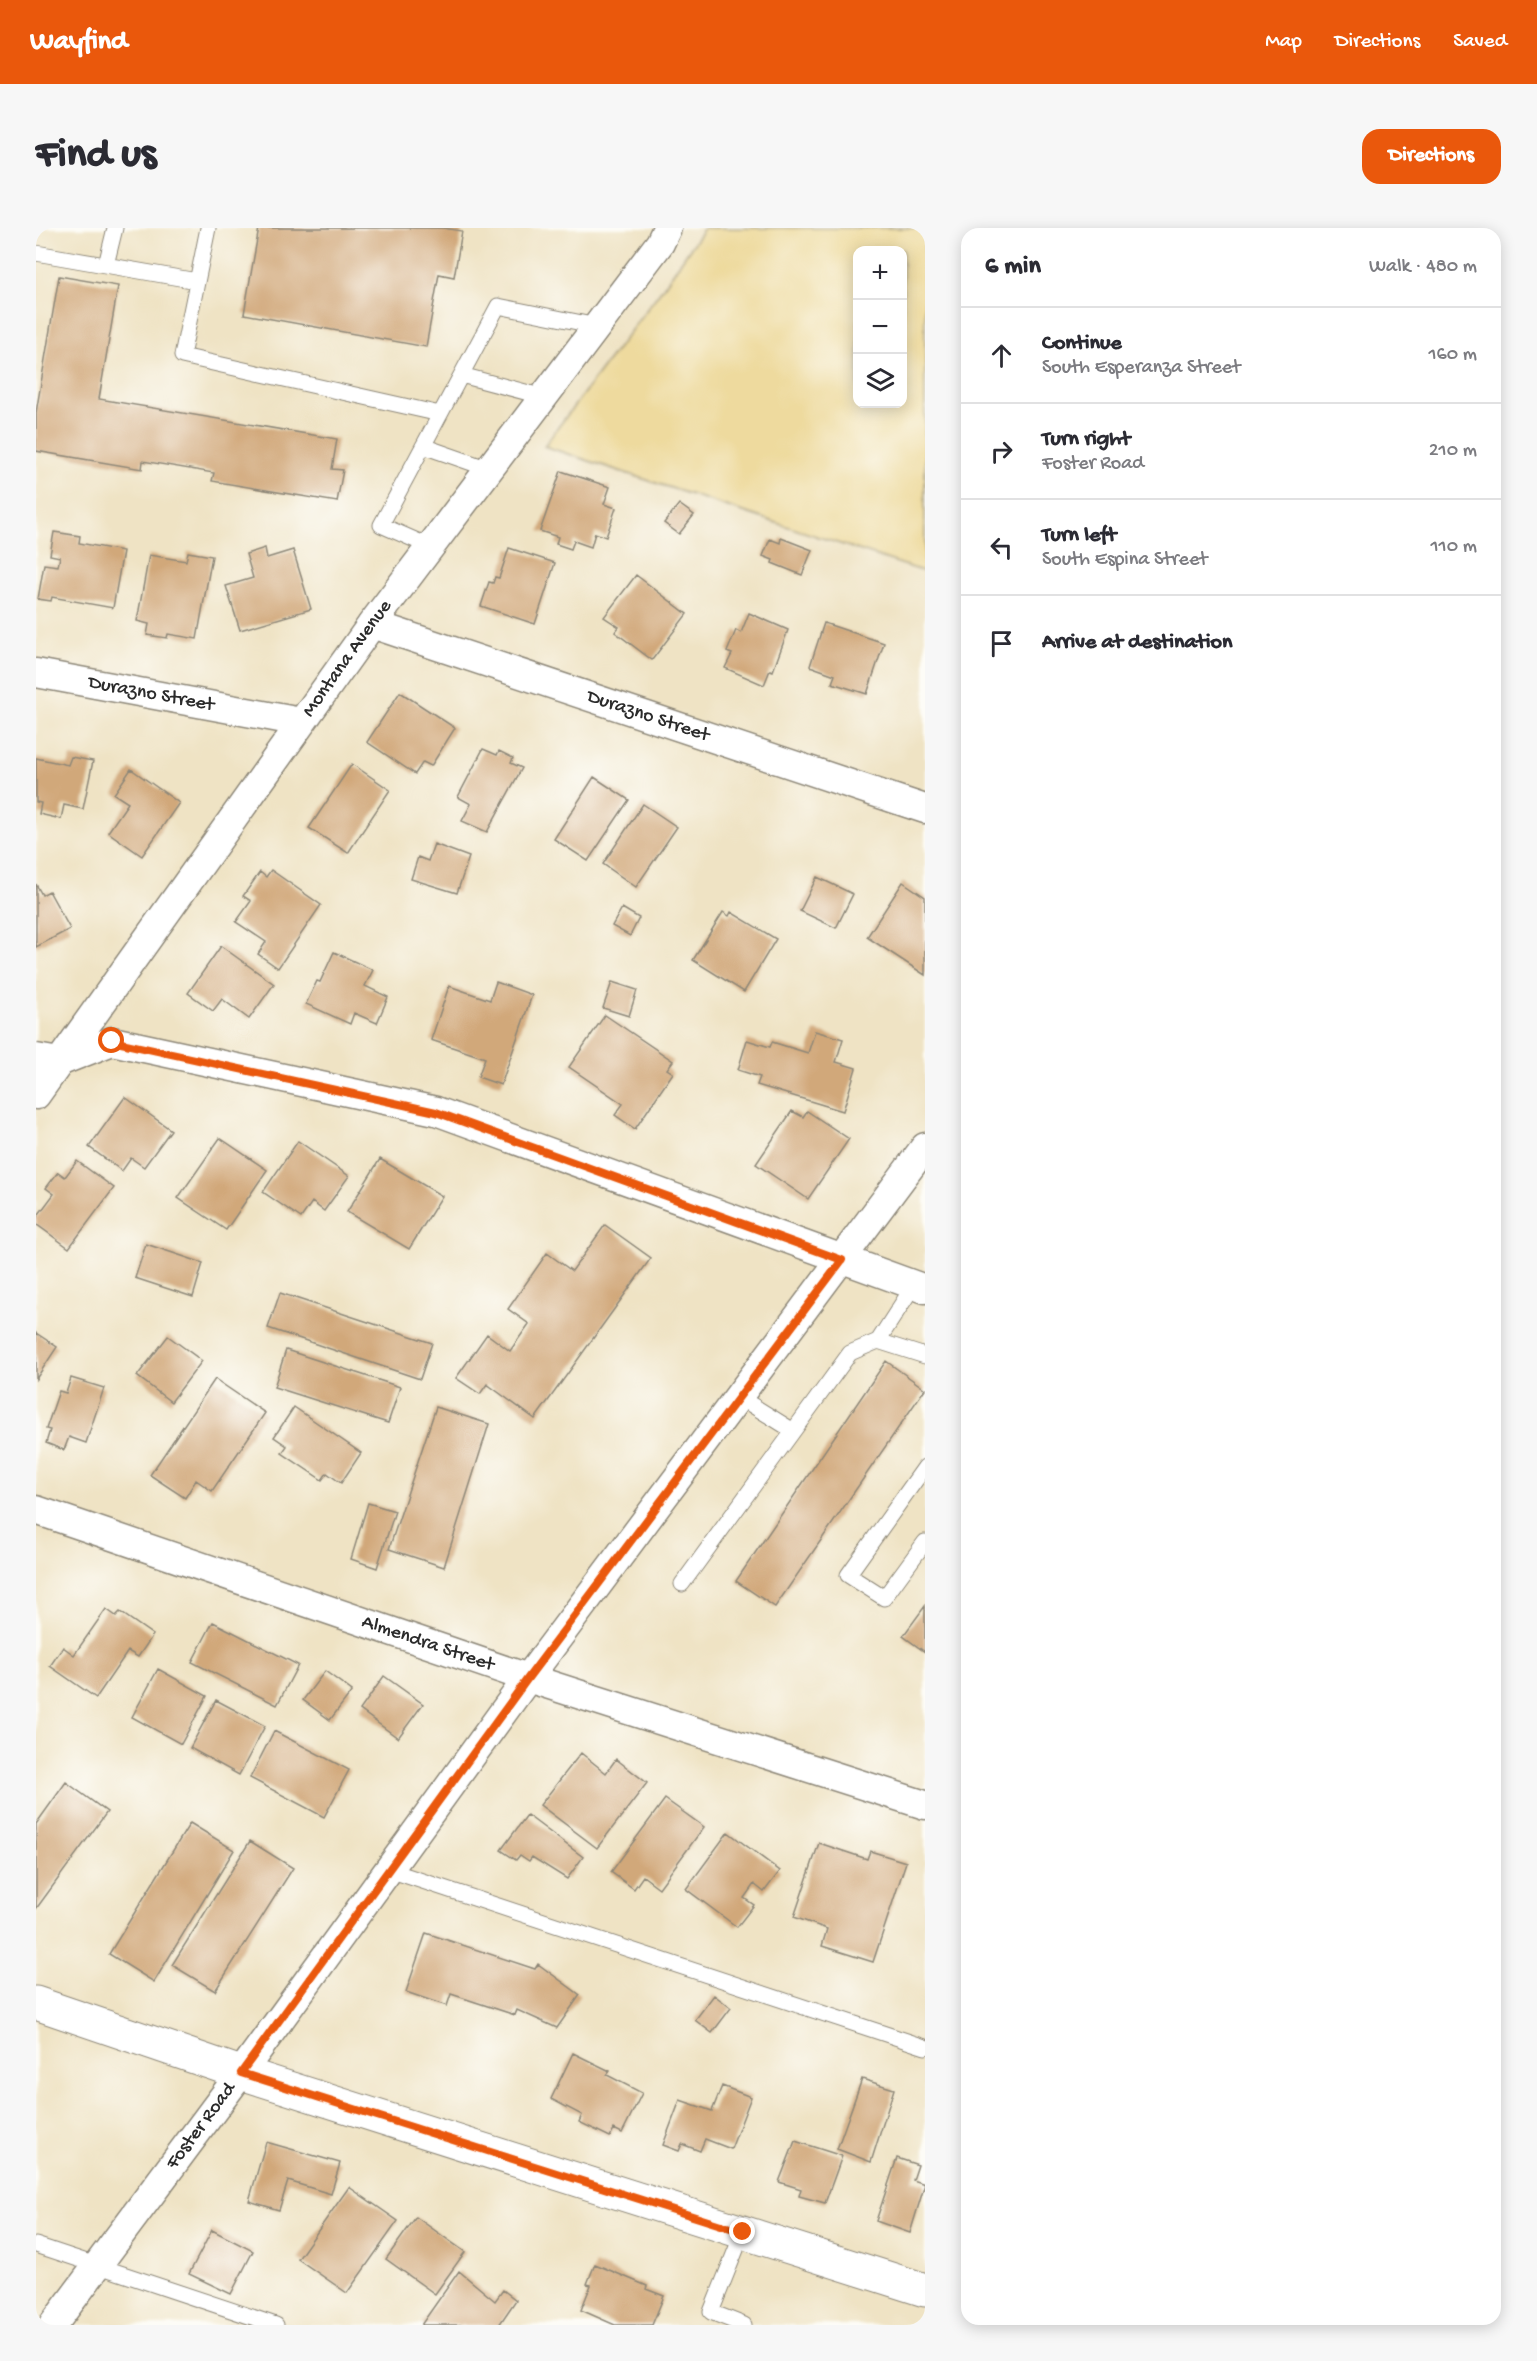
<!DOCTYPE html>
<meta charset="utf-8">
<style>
body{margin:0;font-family:"Gochi Hand",sans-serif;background:#f7f7f7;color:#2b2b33}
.controls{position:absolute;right:18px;top:18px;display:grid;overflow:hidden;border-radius:12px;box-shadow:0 3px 15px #0003}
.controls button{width:54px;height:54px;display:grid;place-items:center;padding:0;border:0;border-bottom:2px solid #e1e1e2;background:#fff;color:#2b2b33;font:30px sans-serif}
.stop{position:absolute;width:18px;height:18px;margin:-14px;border:4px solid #ea580c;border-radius:50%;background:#fff}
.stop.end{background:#ea580c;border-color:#fff;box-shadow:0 2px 6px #0008}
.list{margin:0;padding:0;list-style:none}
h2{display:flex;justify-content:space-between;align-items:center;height:78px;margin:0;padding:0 24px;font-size:26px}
h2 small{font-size:20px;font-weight:400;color:#7c7c81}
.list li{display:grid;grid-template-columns:39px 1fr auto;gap:18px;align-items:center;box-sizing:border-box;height:96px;padding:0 24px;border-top:2px solid #e1e1e2}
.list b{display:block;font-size:22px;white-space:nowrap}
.list p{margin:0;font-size:20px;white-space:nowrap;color:#7c7c81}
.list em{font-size:20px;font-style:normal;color:#7c7c81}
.icon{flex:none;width:33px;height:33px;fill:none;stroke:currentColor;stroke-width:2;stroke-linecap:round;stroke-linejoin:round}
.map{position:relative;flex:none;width:889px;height:2097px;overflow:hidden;border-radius:18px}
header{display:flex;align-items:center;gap:36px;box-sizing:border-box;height:84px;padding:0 30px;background:#ea580c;color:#fff}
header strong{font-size:28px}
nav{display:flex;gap:33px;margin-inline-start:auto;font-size:21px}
.intro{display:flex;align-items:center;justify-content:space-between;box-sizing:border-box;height:144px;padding:0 36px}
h1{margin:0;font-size:42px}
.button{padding:15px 27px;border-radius:18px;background:#ea580c;color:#fff;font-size:21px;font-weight:700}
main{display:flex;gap:36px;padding:0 36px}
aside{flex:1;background:#fff;border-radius:18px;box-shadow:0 3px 15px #0003}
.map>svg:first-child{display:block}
.sand{fill:#eeda9e;stroke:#8c8264;stroke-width:1.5;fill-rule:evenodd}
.building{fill:#d1a87a}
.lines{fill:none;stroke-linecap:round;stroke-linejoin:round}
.service-casing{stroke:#8d8778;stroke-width:17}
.minor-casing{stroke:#8d8778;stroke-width:31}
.tertiary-casing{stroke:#8d8778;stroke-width:35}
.service{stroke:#fff;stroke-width:15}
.minor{stroke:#fff;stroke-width:28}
.tertiary{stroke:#fff;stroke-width:33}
.route{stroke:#ea580c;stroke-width:8}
.labels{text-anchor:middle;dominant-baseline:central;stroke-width:5;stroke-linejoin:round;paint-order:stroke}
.street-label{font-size:20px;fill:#2b2b2b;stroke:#fdfcf7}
</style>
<header>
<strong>Wayfind</strong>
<nav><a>Map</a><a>Directions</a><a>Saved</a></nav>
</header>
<div class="intro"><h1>Find us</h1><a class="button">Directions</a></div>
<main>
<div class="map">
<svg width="889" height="2097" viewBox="0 0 889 2097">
<rect width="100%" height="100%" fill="#fdfcf7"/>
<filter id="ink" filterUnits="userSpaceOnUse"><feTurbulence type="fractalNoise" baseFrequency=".0167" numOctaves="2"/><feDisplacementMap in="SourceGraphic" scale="12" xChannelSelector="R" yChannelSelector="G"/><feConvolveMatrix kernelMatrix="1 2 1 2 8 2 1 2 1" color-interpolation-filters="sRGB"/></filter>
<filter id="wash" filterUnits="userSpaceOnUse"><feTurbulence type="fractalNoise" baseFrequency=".008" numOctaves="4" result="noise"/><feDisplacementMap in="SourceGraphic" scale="24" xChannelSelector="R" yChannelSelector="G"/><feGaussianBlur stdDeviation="1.35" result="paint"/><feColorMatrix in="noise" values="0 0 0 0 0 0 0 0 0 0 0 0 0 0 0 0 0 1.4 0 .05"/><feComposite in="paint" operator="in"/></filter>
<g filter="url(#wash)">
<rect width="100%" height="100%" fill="#efe3c4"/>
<path class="sand" d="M668 0H889V344L508 218 626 61ZM822 22H867V176H822Z"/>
<g id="blocks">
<path class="building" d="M223 0H407L426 3 418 49 403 46 390 119 208 86Z
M23 48 82 58 63 171 301 211 296 241 307 242 301 274 176 253 178 245 107 233 106 241 0 223V185Z
M525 243 574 259 568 276 580 280 570 309 559 305 555 319 538 313 535 321 520 316 522 309 504 303Z
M643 276 658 287 643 306 628 295Z
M18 304 44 308 43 315 87 323 77 380 16 369 15 373 2 371 8 336 22 338 24 329 14 327Z
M745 310 776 322 766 347 736 335 737 332 727 328 734 311 744 315Z
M229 320 231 330 257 322 275 381 204 402 190 358 217 350 210 326Z
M473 320 519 335 499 396 445 378 453 354 457 355 459 349 463 350Z
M152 324 176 328 161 411 132 406 131 410 111 407 113 396 101 393 113 327 150 333Z
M600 347 651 386 616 432 579 404 583 399 568 389Z
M713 385 752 402 737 443 734 442 728 457 689 440 696 426 691 424 700 402 705 405Z
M788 395 848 415 831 466 796 455 799 447 774 438Z
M364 464 419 500 395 538 387 534 379 546 331 514Z
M447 521 461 527 463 523 477 530 475 535 486 540 451 604 426 593 435 576 422 569Z
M35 529 57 533 47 581 28 577 25 591 3 586 5 575 0 574V530L32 537Z
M316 536 354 562 312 625 273 600Z
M95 541 143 575 106 628 72 604 92 575 78 566Z
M558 549 593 572 552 633 518 611Z
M607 576 641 599 600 659 567 636Z
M398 616 433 629 421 665 375 651 382 629 392 633Z
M235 642 285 677 242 740 222 726 230 714 200 694 215 673 207 668 224 644 230 649Z
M781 649 817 666 800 700 764 683Z
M867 654 889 669V747L831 709Z
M0 656 6 667 13 663 34 701 0 719Z
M586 680 603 690 594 708 576 698Z
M687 684 693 688 695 684 740 711 708 764 657 732Z
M185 718 238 756 213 791 186 771 177 783 152 765Z
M298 724 337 742 329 758 352 769 341 795 318 785 314 796 270 776 281 753 284 754Z
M460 754 496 767 465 857 442 849 449 830 395 812 413 758 454 772Z
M576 754 601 762 593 788 567 780Z
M569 787 637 833 631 841 637 845 599 901 579 887 587 876 533 839Z
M779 803 807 811 800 834 820 840 807 883 721 857 724 849 702 842 711 812 734 819 736 814 772 825Z
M89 869 135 902 108 939 95 930 86 943 53 919Z
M756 883 767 889 771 883 813 911 772 971 720 936Z
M184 910 231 942 190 1002 142 970Z
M262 913 313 948 288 983 276 974 265 990 227 964Z
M344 931 406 968 373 1021 311 984Z
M41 933 78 960 33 1020 0 996V990L18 966 10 960 22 944 29 949Z
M569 997 615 1030 499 1191 451 1156 444 1166 420 1150 451 1106 474 1123 493 1096 472 1081 511 1025 536 1043Z
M110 1016 167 1035 157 1069 99 1050Z
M244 1065 396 1115 384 1151 232 1100Z
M0 1105 21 1119 0 1151Z
M132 1108 166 1133 135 1174 101 1148Z
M250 1122 364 1159 352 1195 238 1159Z
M850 1133 889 1161 739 1379 700 1353Z
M35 1150 68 1160 50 1215 33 1209 28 1222 10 1215 14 1202 10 1201 23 1163 30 1165Z
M179 1151 229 1185 176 1263 160 1252 149 1270 114 1247Z
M258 1179 325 1225 305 1255 291 1245 286 1252 246 1225 251 1218 238 1209Z
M400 1179 453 1196 408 1339 353 1321Z
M332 1275 359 1283 341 1340 315 1331Z
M889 1378V1424L867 1408Z
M70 1381 80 1388 84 1384 117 1407 102 1429 92 1423 60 1470 14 1438 27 1419 38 1427Z
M177 1394 262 1437 241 1477 156 1434Z
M122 1441 171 1468 145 1516 96 1489Z
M289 1443 316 1463 294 1492 267 1472Z
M348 1448 387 1476 362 1510 324 1482Z
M180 1472 229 1498 203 1547 154 1520Z
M238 1503 313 1542 288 1589 214 1550Z
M545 1525 570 1545 580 1531 611 1555 561 1620 504 1577Z
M30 1554 71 1584 0 1681V1596Z
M629 1571 668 1599 623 1660 607 1648 598 1661 575 1644Z
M491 1587 547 1629 531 1651 496 1629 493 1633 484 1627 480 1632 465 1622Z
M154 1595 198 1622 118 1754 73 1726Z
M692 1604 744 1643 728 1664 718 1656 708 1670 718 1677 701 1699 650 1661Z
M214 1613 257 1640 179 1763 136 1737Z
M783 1615 831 1631 834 1623 870 1634 837 1734 786 1718 791 1701 758 1689Z
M390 1705 499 1741 502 1736 544 1767 521 1800 481 1782 479 1787 415 1766 411 1778 370 1764Z
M678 1767 695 1780 676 1805 659 1792Z
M537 1825 574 1843 571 1847 606 1865 586 1905 578 1901 574 1909 543 1894 546 1887 515 1871Z
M826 1851 858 1861 835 1934 801 1921Z
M686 1858 715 1869 695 1921 669 1911 664 1923 646 1916 643 1923 627 1917 644 1872 676 1883Z
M759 1913 806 1928 789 1975 763 1968 765 1961 743 1954Z
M230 1914 304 1935 295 1966 252 1953 243 1982 213 1973Z
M861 1930 882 1937 877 1952 889 1956 874 2005 840 1993Z
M313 1959 362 1993 311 2065 262 2031Z
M380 1989 429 2024 399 2066 350 2031Z
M176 2002 217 2023 195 2066 153 2046Z
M559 2036 611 2058 610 2061 628 2068 616 2097H579L545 2082 555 2057 551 2056Z
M423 2043 459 2073 467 2062 480 2072 463 2097H385Z"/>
</g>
</g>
<g filter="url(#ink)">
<use href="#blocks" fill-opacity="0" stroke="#8d8778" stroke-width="1.5"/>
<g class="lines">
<g class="service-casing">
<path id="service" d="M172 0 146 128 404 186
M0 25 161 53
M70 37 79 0
M425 147 508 169
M387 218 453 241
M395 319 345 297 462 78 561 98
M842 1113 878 1057
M703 1169 756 1202
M889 1239 812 1347 848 1370 889 1314
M646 1356 814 1125 842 1113 889 1128
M353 1642 889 1819
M707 2004 675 2084 708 2097
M0 2017 240 2097"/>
</g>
<g class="minor-casing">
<g id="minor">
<path id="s1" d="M336 396 889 581"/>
<path id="s2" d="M0 445 265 494"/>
<path d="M0 830 23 834 76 813 400 883 889 1061"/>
<path id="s3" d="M0 867 336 396 624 15 631 0"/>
<path id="s4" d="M0 1282 492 1450 889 1577"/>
<path id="s5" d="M17 2097 205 1845 492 1450 889 919"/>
</g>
</g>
<g class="tertiary-casing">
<path id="tertiary" d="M0 1775 205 1845 889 2062"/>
</g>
<use href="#service" class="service"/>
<use href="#minor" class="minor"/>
<use href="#tertiary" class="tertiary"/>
</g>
</g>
<g class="lines" filter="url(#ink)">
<path class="route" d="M76 813 400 884 806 1032 492 1450 205 1845 707 2004"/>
</g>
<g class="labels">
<g class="street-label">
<text stroke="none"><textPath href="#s3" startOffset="536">Montana Avenue</textPath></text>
<text stroke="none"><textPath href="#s2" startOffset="117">Durazno Street</textPath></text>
<text stroke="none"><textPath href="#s1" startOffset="291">Durazno Street</textPath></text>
<text stroke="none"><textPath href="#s4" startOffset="414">Almendra Street</textPath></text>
<text stroke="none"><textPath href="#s5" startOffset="248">Foster Road</textPath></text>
</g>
</g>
</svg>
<div class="controls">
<button>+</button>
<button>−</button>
<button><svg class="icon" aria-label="layers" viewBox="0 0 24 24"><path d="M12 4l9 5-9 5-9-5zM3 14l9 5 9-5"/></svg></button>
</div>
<div class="stop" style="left:76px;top:813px"></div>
<div class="stop end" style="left:707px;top:2004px"></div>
</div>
<aside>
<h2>6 min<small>Walk · 480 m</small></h2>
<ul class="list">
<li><svg class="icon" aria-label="ahead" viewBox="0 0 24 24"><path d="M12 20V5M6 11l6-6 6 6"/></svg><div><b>Continue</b><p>South Esperanza Street</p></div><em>160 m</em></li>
<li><svg class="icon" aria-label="right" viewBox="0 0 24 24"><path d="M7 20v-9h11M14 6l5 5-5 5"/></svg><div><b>Turn right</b><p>Foster Road</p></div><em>210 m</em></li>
<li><svg class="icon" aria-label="left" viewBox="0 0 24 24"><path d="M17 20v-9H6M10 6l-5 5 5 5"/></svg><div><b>Turn left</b><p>South Espina Street</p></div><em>110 m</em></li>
<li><svg class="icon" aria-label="arrive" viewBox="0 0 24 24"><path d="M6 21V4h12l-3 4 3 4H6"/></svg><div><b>Arrive at destination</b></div></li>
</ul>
</aside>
</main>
